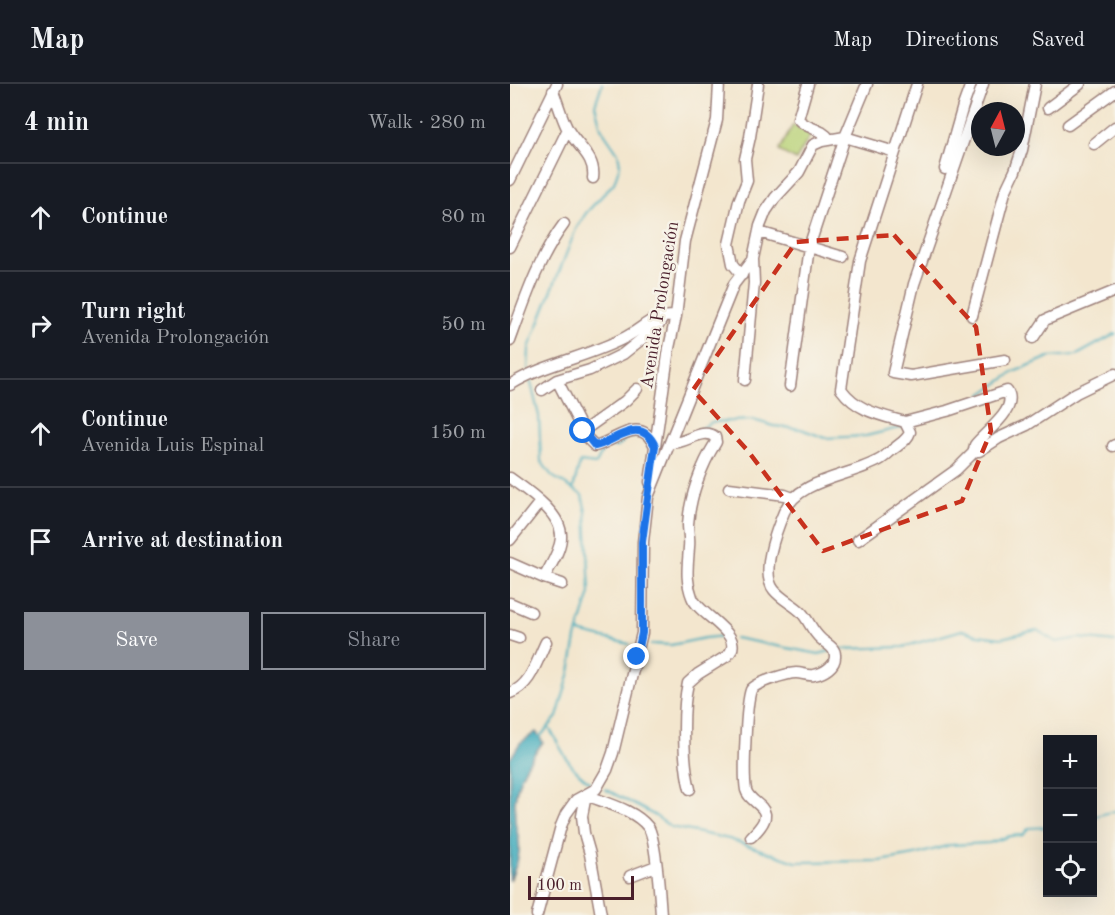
<!DOCTYPE html>
<meta charset="utf-8">
<style>
body{margin:0;font-family:"Old Standard TT",serif;background:#20242c;color:#f1f3f6}
.controls{position:absolute;right:18px;bottom:18px;display:grid;overflow:hidden;border-radius:0px;box-shadow:0 6px 24px #0002}
.controls button{width:54px;height:54px;display:grid;place-items:center;padding:0;border:0;border-bottom:2px solid #363941;background:#171b24;color:#f1f3f6;font:30px sans-serif}
.compass{position:absolute;left:461px;top:18px;width:54px;height:54px;border-radius:50%;background:#171b24;box-shadow:0 6px 24px #0002;rotate:7deg}
.scale{position:absolute;left:18px;bottom:15px;width:106px;box-sizing:border-box;padding-left:6px;border:3px solid #4a1f2b;border-top:0;font-size:16px;line-height:21px;white-space:nowrap;color:#4a1f2b;-webkit-text-stroke:4px #f7f3e8;paint-order:stroke}
.stop{position:absolute;width:18px;height:18px;margin:-14px;border:4px solid #1a73e8;border-radius:50%;background:#fff}
.stop.end{background:#1a73e8;border-color:#fff;box-shadow:0 2px 6px #0008}
.list{margin:0;padding:0;list-style:none}
h2{display:flex;justify-content:space-between;align-items:center;height:78px;margin:0;padding:0 24px;font-size:26px}
h2 small{font-size:20px;font-weight:400;color:#9ea1a6}
.list li{display:grid;grid-template-columns:39px 1fr auto;gap:18px;align-items:center;box-sizing:border-box;height:108px;padding:0 24px;border-top:2px solid #363941}
.list b{display:block;font-size:22px;white-space:nowrap}
.list p{margin:0;font-size:20px;white-space:nowrap;color:#9ea1a6}
.list em{font-size:20px;font-style:normal;color:#9ea1a6}
.actions{display:flex;gap:12px;padding:18px 24px}
.actions a{flex:1;padding:14px 0;border:2px solid #8c9099;border-radius:0px;text-align:center;font-size:21px;color:#8c9099}
.actions .main{background:#8c9099;color:#fff}
.icon{flex:none;width:33px;height:33px;fill:none;stroke:currentColor;stroke-width:2;stroke-linecap:round;stroke-linejoin:round}
.map{position:relative;flex:none;width:605px;height:831px;overflow:hidden}
header{display:flex;align-items:center;gap:36px;box-sizing:border-box;height:84px;padding:0 30px;background:#171b24;border-bottom:2px solid #363941}
header strong{font-size:28px}
nav{display:flex;gap:33px;margin-inline-start:auto;font-size:21px}
main{display:flex}
aside{flex:1;background:#171b24}
.map>svg:first-child{display:block}
.green{fill:#b8d176;stroke:#817850;stroke-width:1.5}
.water{fill:#3daabc;stroke:#446474;stroke-width:1.5}
.lines{fill:none;stroke-linecap:round;stroke-linejoin:round}
.stream{stroke:#3daabc;stroke-width:2}
.minor-casing{stroke:#9e827c;stroke-width:13}
.minor{stroke:#fff;stroke-width:10}
.route{stroke:#1a73e8;stroke-width:8}
.marked{fill:none;stroke:#c8321e;stroke-width:4.5;stroke-dasharray:12 8;stroke-linejoin:round}
.labels{text-anchor:middle;dominant-baseline:central;stroke-width:5;stroke-linejoin:round;paint-order:stroke}
.street-label{font-size:18px;fill:#4a1f2b;stroke:#f7f3e8}
</style>
<header>
<strong>Map</strong>
<nav><a>Map</a><a>Directions</a><a>Saved</a></nav>
</header>
<main>
<aside>
<h2>4 min<small>Walk · 280 m</small></h2>
<ul class="list">
<li><svg class="icon" aria-label="ahead" viewBox="0 0 24 24"><path d="M12 20V5M6 11l6-6 6 6"/></svg><div><b>Continue</b></div><em>80 m</em></li>
<li><svg class="icon" aria-label="right" viewBox="0 0 24 24"><path d="M7 20v-9h11M14 6l5 5-5 5"/></svg><div><b>Turn right</b><p>Avenida Prolongación</p></div><em>50 m</em></li>
<li><svg class="icon" aria-label="ahead" viewBox="0 0 24 24"><path d="M12 20V5M6 11l6-6 6 6"/></svg><div><b>Continue</b><p>Avenida Luis Espinal</p></div><em>150 m</em></li>
<li><svg class="icon" aria-label="arrive" viewBox="0 0 24 24"><path d="M6 21V4h12l-3 4 3 4H6"/></svg><div><b>Arrive at destination</b></div></li>
</ul>
<div class="actions"><a class="main">Save</a><a>Share</a></div>
</aside>
<div class="map">
<svg width="605" height="831" viewBox="0 0 605 831">
<rect width="100%" height="100%" fill="#f7f3e8"/>
<filter id="ink" filterUnits="userSpaceOnUse"><feTurbulence type="fractalNoise" baseFrequency=".0167" numOctaves="2"/><feDisplacementMap in="SourceGraphic" scale="12" xChannelSelector="R" yChannelSelector="G"/><feConvolveMatrix kernelMatrix="1 2 1 2 8 2 1 2 1" color-interpolation-filters="sRGB"/></filter>
<filter id="wash" filterUnits="userSpaceOnUse"><feTurbulence type="fractalNoise" baseFrequency=".008" numOctaves="4" result="noise"/><feDisplacementMap in="SourceGraphic" scale="24" xChannelSelector="R" yChannelSelector="G"/><feGaussianBlur stdDeviation="1.35" result="paint"/><feColorMatrix in="noise" values="0 0 0 0 0 0 0 0 0 0 0 0 0 0 0 0 0 1.4 0 .05"/><feComposite in="paint" operator="in"/></filter>
<g filter="url(#wash)">
<rect width="100%" height="100%" fill="#f3e6ce"/>
<path class="green" d="M283 41 301 50 286 76 269 67Z"/>
<path class="water" d="M26 648 33 658C14 683 3 700 5 734 5 742 8 749 9 757 11 771 5 784 0 797V675L10 659Z"/>
<g class="lines">
<path class="stream" d="M18 286 19 264 66 145 76 129 104 99 110 81 108 69 91 44 85 21 92 0
M20 295 29 332 31 377 42 392 72 411 76 428 80 509 66 554 60 588 47 633 28 655
M471 311 504 288 539 273 567 271 605 250
M186 347 202 338 243 336 264 342 291 345 315 354 356 352 393 343
M63 405 70 378 86 380 95 362 108 363 116 354 129 352
M68 548 119 560
M225 554 309 570 320 567
M141 560 161 561 195 554 214 552
M329 565 393 563 452 546 468 551 491 554 527 546 546 558 569 554 605 558
M39 644C53 667 57 682 80 698
M95 705 144 731 161 743 219 755 286 778 370 777 405 771 440 761 479 759 500 752 513 751 519 744 538 743
M582 733 605 727"/>
</g>
</g>
<g filter="url(#ink)">
<g class="lines">
<g class="minor-casing">
<path id="minor" d="M298 0 288 35C296 45 312 44 319 55
M473 0 404 200 383 289 401 292 495 276
M43 7C48 19 51 32 57 44 66 62 86 72 83 94
M538 24 570 0
M558 41 605 7
M584 60 605 43
M435 85 453 22 461 0
M0 96 47 0
M249 148 333 173
M0 163 58 45
M232 191 223 180 219 160 229 117 237 97 235 75 240 53 248 0
M462 232 495 108 505 87 512 66 525 0
M523 254 535 236 605 207
M0 257C15 216 28 175 54 140
M47 296 76 353 85 362C105 358 130 329 145 362
M235 296 244 199 243 175
M0 301C35 279 79 273 116 253 138 241 138 232 166 232
M280 302 299 163 335 53 385 68
M32 306 47 296 80 286 113 270 148 242 154 232
M395 338 437 327 497 307C509 325 477 346 465 361L464 366 469 367 489 354 517 341 566 309 605 290
M73 347 115 317 127 305
M161 359C176 360 192 343 205 353L206 358C191 382 180 412 178 440 178 448 180 455 179 463 178 481 175 495 182 513 188 531 239 552 217 572L188 590 178 599C172 625 173 679 180 705
M603 362 605 361
M0 394C18 407 53 430 51 454 50 468 40 482 34 494
M140 398 159 264 166 232 175 157 207 36 209 0
M219 404 275 411 283 414
M0 456 30 418
M348 456 446 386 465 367
M0 479 34 494 52 500
M0 519 21 528
M0 551 9 554
M0 609C21 602 27 576 36 558
M241 753C246 748 256 738 255 730 253 720 239 717 236 706 233 692 236 619 241 606 244 599 278 589 286 589 292 589 298 592 304 591 314 589 326 582 325 571 325 563 316 560 311 555 302 547 299 537 292 529 285 521 272 516 264 506 250 489 266 447 274 428 289 394 341 393 371 375 376 372 380 367 385 364 391 359 398 355 400 348L395 338C370 331 347 327 331 305L350 177 407 0
M120 792 146 782
M27 831 51 742 56 730 66 716 86 705 97 686 103 669 132 549 133 458 138 413 148 388 224 200 243 175 250 142 256 127 265 114 289 88 303 61 312 57 335 53 357 0
M91 831 80 770 74 749 72 732 76 711C96 719 125 726 138 743 146 753 150 816 151 831"/>
</g>
<use href="#minor" class="minor"/>
</g>
</g>
<g class="lines" filter="url(#ink)">
<path class="route" d="M73 347 85 362C105 358 130 330 145 362L132 458V549L127 573"/>
</g>
<path class="marked" d="M384 151 466 243 481 347 452 417 313 467 238 367 183 306 286 158Z"/>
<g class="labels">
<g class="street-label">
<text transform="translate(150 221) rotate(-81)">Avenida Prolongación</text>
</g>
</g>
</svg>
<div class="controls">
<button>+</button>
<button>−</button>
<button><svg class="icon" aria-label="locate" viewBox="0 0 24 24"><circle cx="12" cy="12" r="6"/><path d="M12 2v4M12 18v4M2 12h4M18 12h4"/></svg></button>
</div>
<svg class="compass" viewBox="-18 -18 36 36"><path d="M0-13l5 13h-10z" fill="#e53935"/><path d="M0 13l5-13h-10z" fill="#9ea1a6"/></svg>
<div class="scale">100 m</div>
<div class="stop" style="left:73px;top:347px"></div>
<div class="stop end" style="left:127px;top:573px"></div>
</div>
</main>
